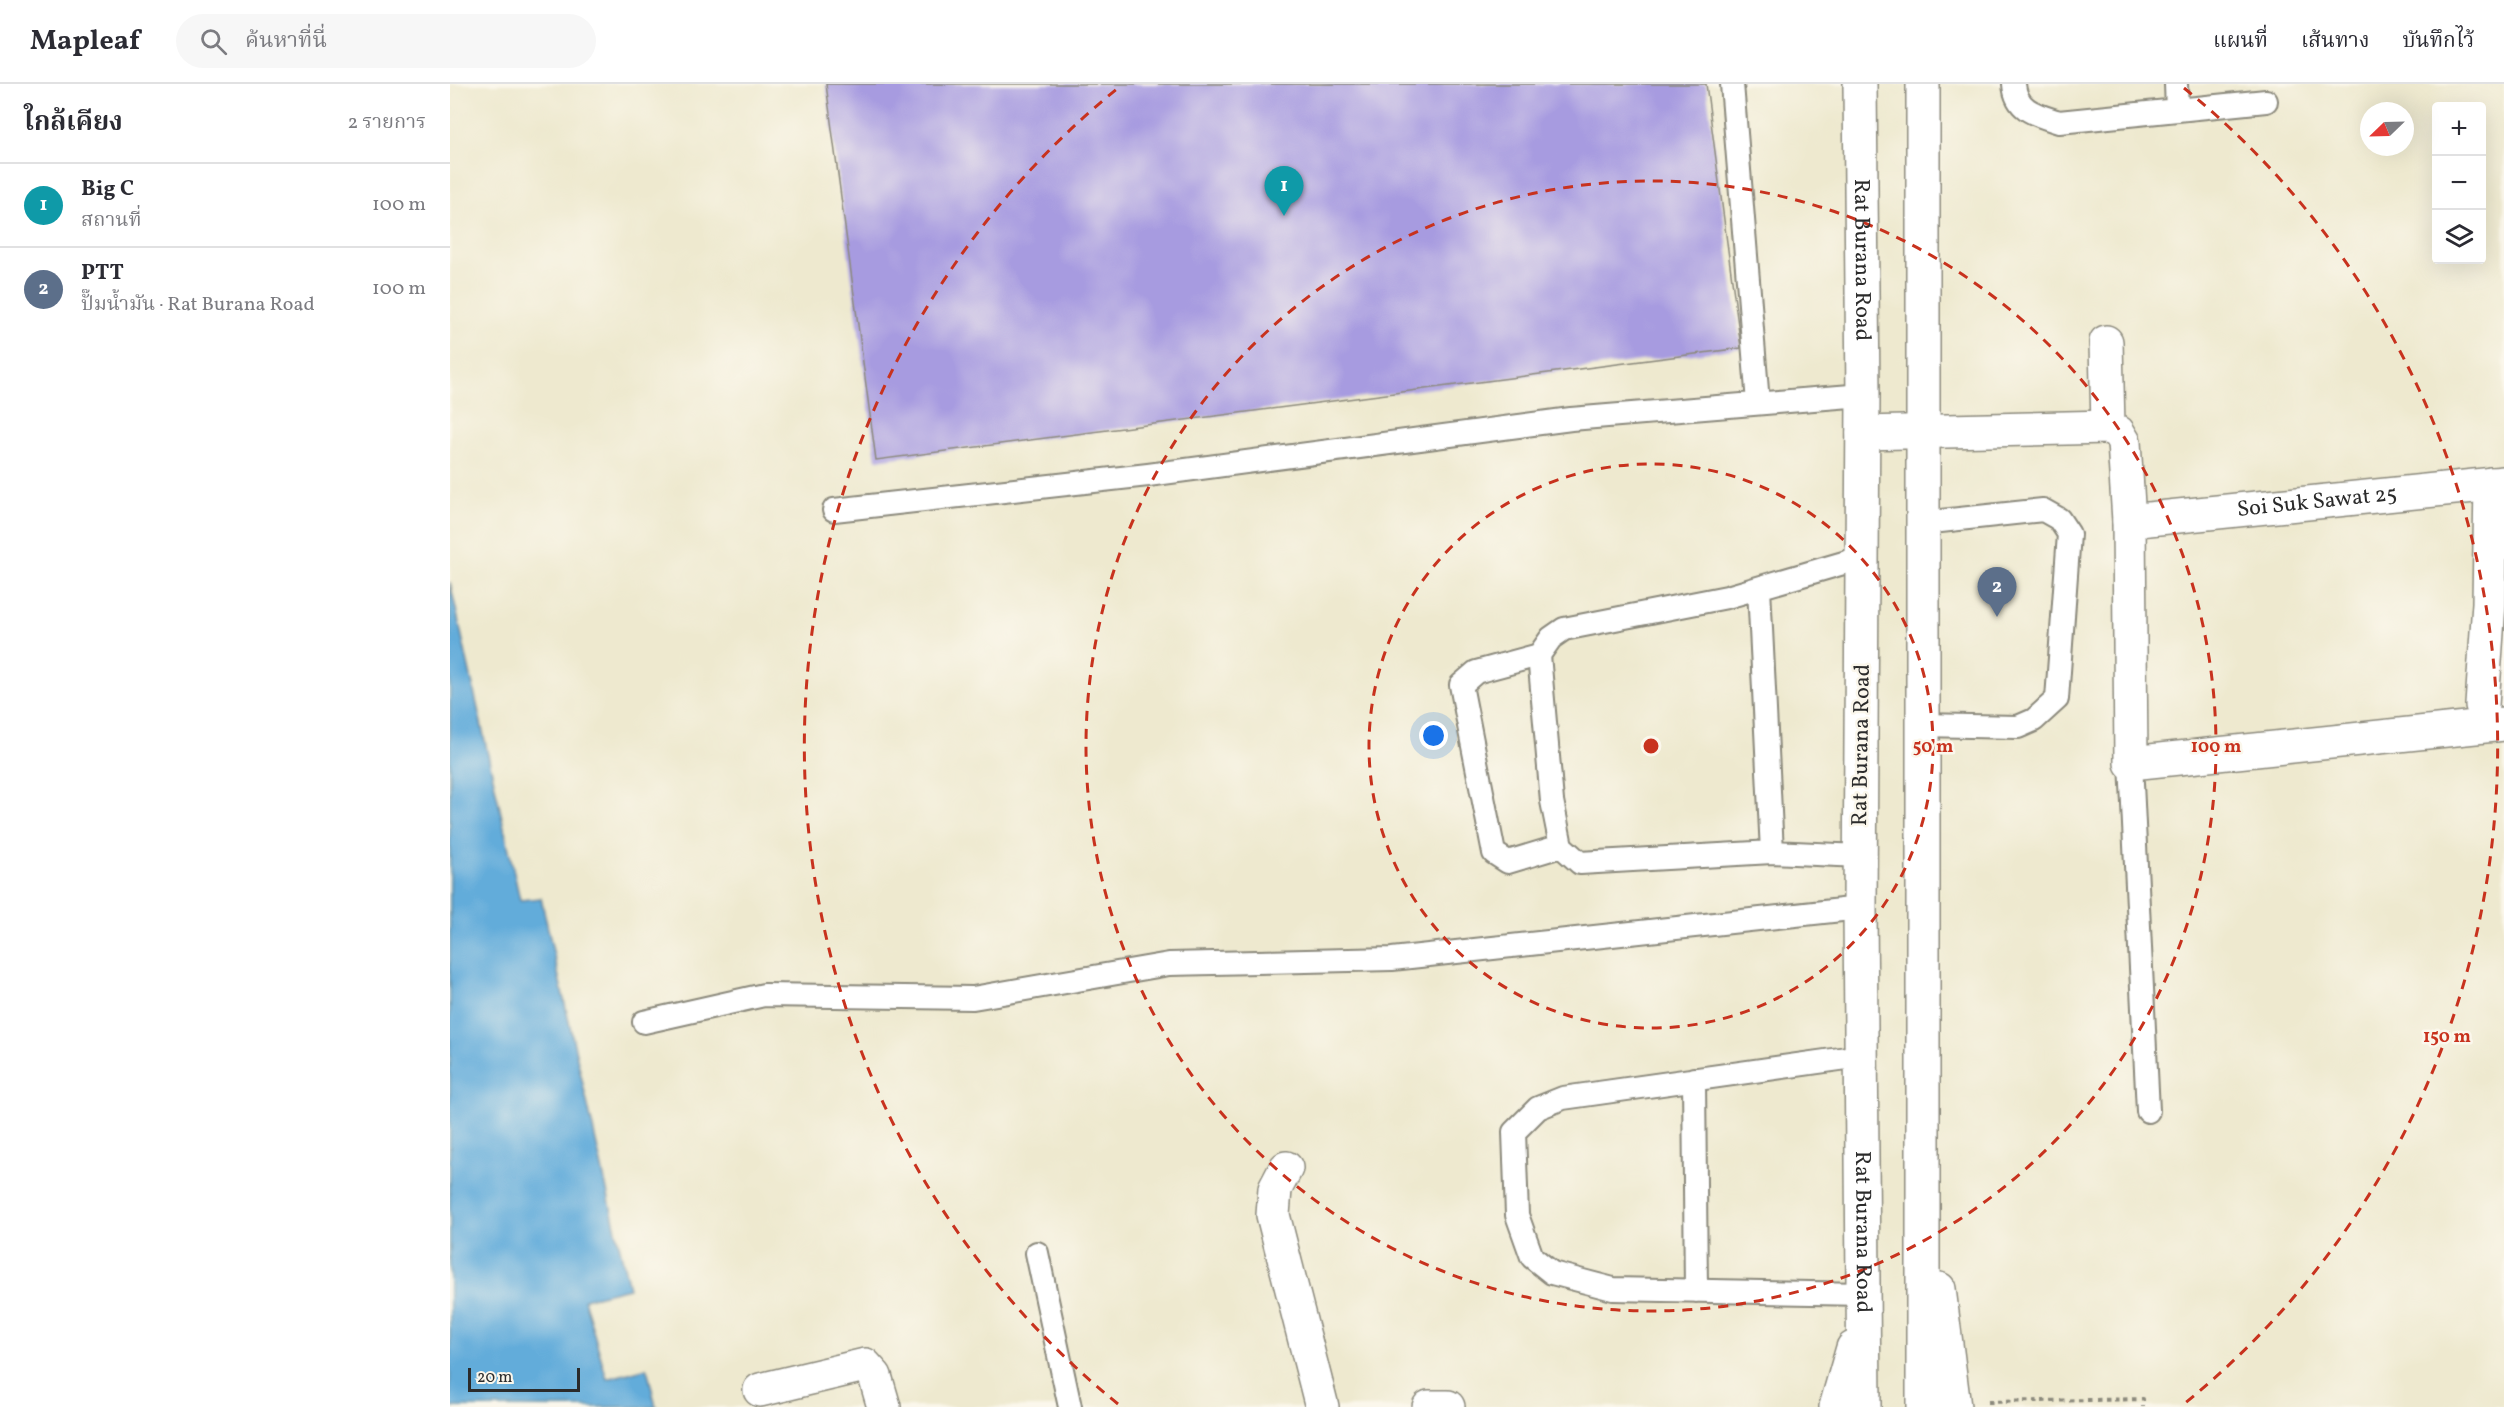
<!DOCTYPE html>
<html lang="th">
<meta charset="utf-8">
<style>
body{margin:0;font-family:Vollkorn,"Noto Serif Thai",serif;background:#f7f7f7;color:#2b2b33}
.controls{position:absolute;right:18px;top:18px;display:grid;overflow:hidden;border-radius:6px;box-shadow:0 6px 24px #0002}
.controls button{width:54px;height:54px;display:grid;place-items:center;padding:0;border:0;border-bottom:2px solid #e1e1e2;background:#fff;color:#2b2b33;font:30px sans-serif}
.compass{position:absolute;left:1910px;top:18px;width:54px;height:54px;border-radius:50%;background:#fff;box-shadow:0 6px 24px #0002;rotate:247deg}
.scale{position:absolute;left:18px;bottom:15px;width:112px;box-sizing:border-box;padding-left:6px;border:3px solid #2b2b2b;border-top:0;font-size:16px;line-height:21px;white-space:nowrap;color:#2b2b2b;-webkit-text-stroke:4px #fbf7ec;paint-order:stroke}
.you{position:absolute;left:984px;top:652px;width:21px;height:21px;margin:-15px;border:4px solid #fff;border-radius:50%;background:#1a73e8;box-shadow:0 0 0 9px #1a73e833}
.badge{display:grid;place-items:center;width:39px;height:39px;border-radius:50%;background:#111827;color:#fff;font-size:20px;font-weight:700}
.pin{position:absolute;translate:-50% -50px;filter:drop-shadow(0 2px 3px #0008)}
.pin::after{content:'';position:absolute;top:32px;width:21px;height:18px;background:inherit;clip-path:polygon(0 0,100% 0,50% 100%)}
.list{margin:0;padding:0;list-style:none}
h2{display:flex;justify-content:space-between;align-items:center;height:78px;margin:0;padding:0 24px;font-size:26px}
h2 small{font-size:20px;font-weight:400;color:#7c7c81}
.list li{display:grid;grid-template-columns:39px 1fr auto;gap:18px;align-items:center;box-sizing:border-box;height:84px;padding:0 24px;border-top:2px solid #e1e1e2}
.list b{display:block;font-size:22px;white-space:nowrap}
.list p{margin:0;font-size:20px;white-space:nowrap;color:#7c7c81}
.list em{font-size:20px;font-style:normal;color:#7c7c81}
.icon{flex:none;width:33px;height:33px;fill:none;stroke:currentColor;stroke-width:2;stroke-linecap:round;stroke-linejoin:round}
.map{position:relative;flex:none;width:2054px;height:1323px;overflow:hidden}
header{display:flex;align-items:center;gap:36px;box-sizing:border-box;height:84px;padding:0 30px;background:#fff;border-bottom:2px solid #e1e1e2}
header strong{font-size:28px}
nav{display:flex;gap:33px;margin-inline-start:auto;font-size:21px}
.search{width:420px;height:54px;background:#f7f7f7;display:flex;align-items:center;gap:15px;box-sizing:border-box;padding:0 21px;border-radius:33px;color:#7c7c81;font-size:22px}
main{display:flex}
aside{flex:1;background:#fff}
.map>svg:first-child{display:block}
.water{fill:#62acda;stroke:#466c82;stroke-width:1.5}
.building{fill:#a79be0}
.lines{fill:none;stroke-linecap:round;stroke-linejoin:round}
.service-casing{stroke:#8c8a7d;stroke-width:26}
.minor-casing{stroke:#8c8a7d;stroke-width:36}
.secondary-casing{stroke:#8c8a7d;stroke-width:36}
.path{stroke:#8c8a7d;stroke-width:4;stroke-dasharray:4.5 4.5;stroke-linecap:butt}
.service{stroke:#fff;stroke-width:22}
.minor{stroke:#fff;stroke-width:33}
.secondary{stroke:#fff;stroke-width:33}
.ring{fill:none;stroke:#c8321e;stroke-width:3;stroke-dasharray:10 8}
.labels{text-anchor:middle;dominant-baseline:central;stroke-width:5;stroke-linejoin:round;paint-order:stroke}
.street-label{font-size:22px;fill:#2b2b2b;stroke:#fbf7ec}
.centre{fill:#c8321e;stroke:#fbf7ec;stroke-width:3}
.ring-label{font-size:18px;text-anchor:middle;font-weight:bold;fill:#c8321e;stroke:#fbf7ec;stroke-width:5;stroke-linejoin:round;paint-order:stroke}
</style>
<header>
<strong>Mapleaf</strong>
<div class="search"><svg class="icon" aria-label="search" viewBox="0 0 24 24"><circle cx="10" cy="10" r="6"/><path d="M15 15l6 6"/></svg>ค้นหาที่นี่</div>
<nav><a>แผนที่</a><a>เส้นทาง</a><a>บันทึกไว้</a></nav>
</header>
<main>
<aside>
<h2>ใกล้เคียง<small>2 รายการ</small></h2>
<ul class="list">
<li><span class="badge" style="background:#0f9aa8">1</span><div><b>Big C</b><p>สถานที่</p></div><em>100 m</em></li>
<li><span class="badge" style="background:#5c6f8a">2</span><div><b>PTT</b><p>ปั๊มน้ำมัน · Rat Burana Road</p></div><em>100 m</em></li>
</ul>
</aside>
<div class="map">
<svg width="2054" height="1323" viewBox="0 0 2054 1323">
<rect width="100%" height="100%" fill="#fbf7ec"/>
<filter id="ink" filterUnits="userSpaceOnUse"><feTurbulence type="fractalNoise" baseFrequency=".0167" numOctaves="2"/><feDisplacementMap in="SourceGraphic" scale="12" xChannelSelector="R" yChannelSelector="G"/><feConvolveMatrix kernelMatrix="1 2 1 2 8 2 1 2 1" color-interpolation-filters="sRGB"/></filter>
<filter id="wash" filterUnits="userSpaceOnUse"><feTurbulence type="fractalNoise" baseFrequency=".008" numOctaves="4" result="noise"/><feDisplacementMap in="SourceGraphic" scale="24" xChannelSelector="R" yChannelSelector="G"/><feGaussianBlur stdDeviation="1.35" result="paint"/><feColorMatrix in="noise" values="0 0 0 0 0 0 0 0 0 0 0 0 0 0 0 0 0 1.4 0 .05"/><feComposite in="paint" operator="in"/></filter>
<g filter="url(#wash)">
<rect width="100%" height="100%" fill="#eee9cf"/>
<path class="water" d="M0 498 70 816 91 814 179 1204 134 1215 157 1295 197 1284 206 1323H0Z"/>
<g id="blocks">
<path class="building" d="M376 0H1256L1291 264 426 376Z"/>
</g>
</g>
<g filter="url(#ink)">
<use href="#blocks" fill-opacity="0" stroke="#8c8a7d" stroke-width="1.5"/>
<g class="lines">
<g class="service-casing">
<path id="service" d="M1282 0 1308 319
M1564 0C1566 27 1587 31 1609 38L1816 17
M1726 0 1727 26
M384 426 698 391 1121 335 1413 311
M1309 504 1322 768
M1089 571 1026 588 1011 601 1044 769 1058 778 1111 762
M1472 641 1568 643 1584 636 1607 615 1619 450 1609 435 1593 426 1472 439
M1681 679 1698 1027
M1410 772 1322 768 1130 779 1111 762 1102 717 1089 571 1101 554 1114 545 1277 513 1414 473
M194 938 314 911 523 914 719 880 942 875 1410 824
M1411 972 1113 1014 1088 1024 1064 1048 1067 1131 1082 1173 1102 1189 1163 1205 1414 1210
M1244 995 1246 1207
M587 1169 620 1323"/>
</g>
<g class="minor-casing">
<g id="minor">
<path d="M1656 258 1658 343"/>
<path d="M1413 349 1658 343 1668 348 1674 358 1679 437 1681 679 2054 640"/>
<path id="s1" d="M1679 437 2054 399"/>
<path d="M2032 621 2039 519 2041 400"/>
<path d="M836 1084 825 1105 823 1131 872 1323"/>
<path d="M310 1306 415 1281 425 1292 434 1323"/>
<path d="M979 1323H998"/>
</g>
</g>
<g class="secondary-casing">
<g id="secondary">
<path id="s2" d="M1410 0 1413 311 1410 824 1414 1323"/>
<path d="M1489 1205 1504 1323"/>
<path d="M1386 1323 1403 1264"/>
<path d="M1473 1323V0"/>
</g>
</g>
<path class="path" d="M1538 1318 1693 1315V1323"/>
<use href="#service" class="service"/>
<use href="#minor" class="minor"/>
<use href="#secondary" class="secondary"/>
</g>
</g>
<g class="ring">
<circle cx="1201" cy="662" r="282"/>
<circle cx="1201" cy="662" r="565"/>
<path d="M668 1320A847 847 0 0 1 668 4M1734 4A847 847 0 0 1 1734 1320"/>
</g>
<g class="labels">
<g class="street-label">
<text stroke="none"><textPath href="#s2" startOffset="176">Rat Burana Road</textPath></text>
<text stroke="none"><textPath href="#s1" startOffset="189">Soi Suk Sawat 25</textPath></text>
<text transform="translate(1412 661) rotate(-89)">Rat Burana Road</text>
<text stroke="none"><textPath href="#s2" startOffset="1148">Rat Burana Road</textPath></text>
</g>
</g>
<circle cx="1201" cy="662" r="9" class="centre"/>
<g class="ring-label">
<text x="1483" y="668">50 m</text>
<text x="1766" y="668">100 m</text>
<text x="1997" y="958">150 m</text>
</g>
</svg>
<div class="controls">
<button>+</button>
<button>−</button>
<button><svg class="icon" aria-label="layers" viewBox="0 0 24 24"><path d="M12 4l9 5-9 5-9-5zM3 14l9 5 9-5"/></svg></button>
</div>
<svg class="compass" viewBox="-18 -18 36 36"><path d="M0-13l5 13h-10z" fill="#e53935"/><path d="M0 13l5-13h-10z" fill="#7c7c81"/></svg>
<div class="scale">20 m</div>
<div class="you"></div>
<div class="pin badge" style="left:834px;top:132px;background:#0f9aa8">1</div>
<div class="pin badge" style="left:1547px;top:533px;background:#5c6f8a">2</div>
</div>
</main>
